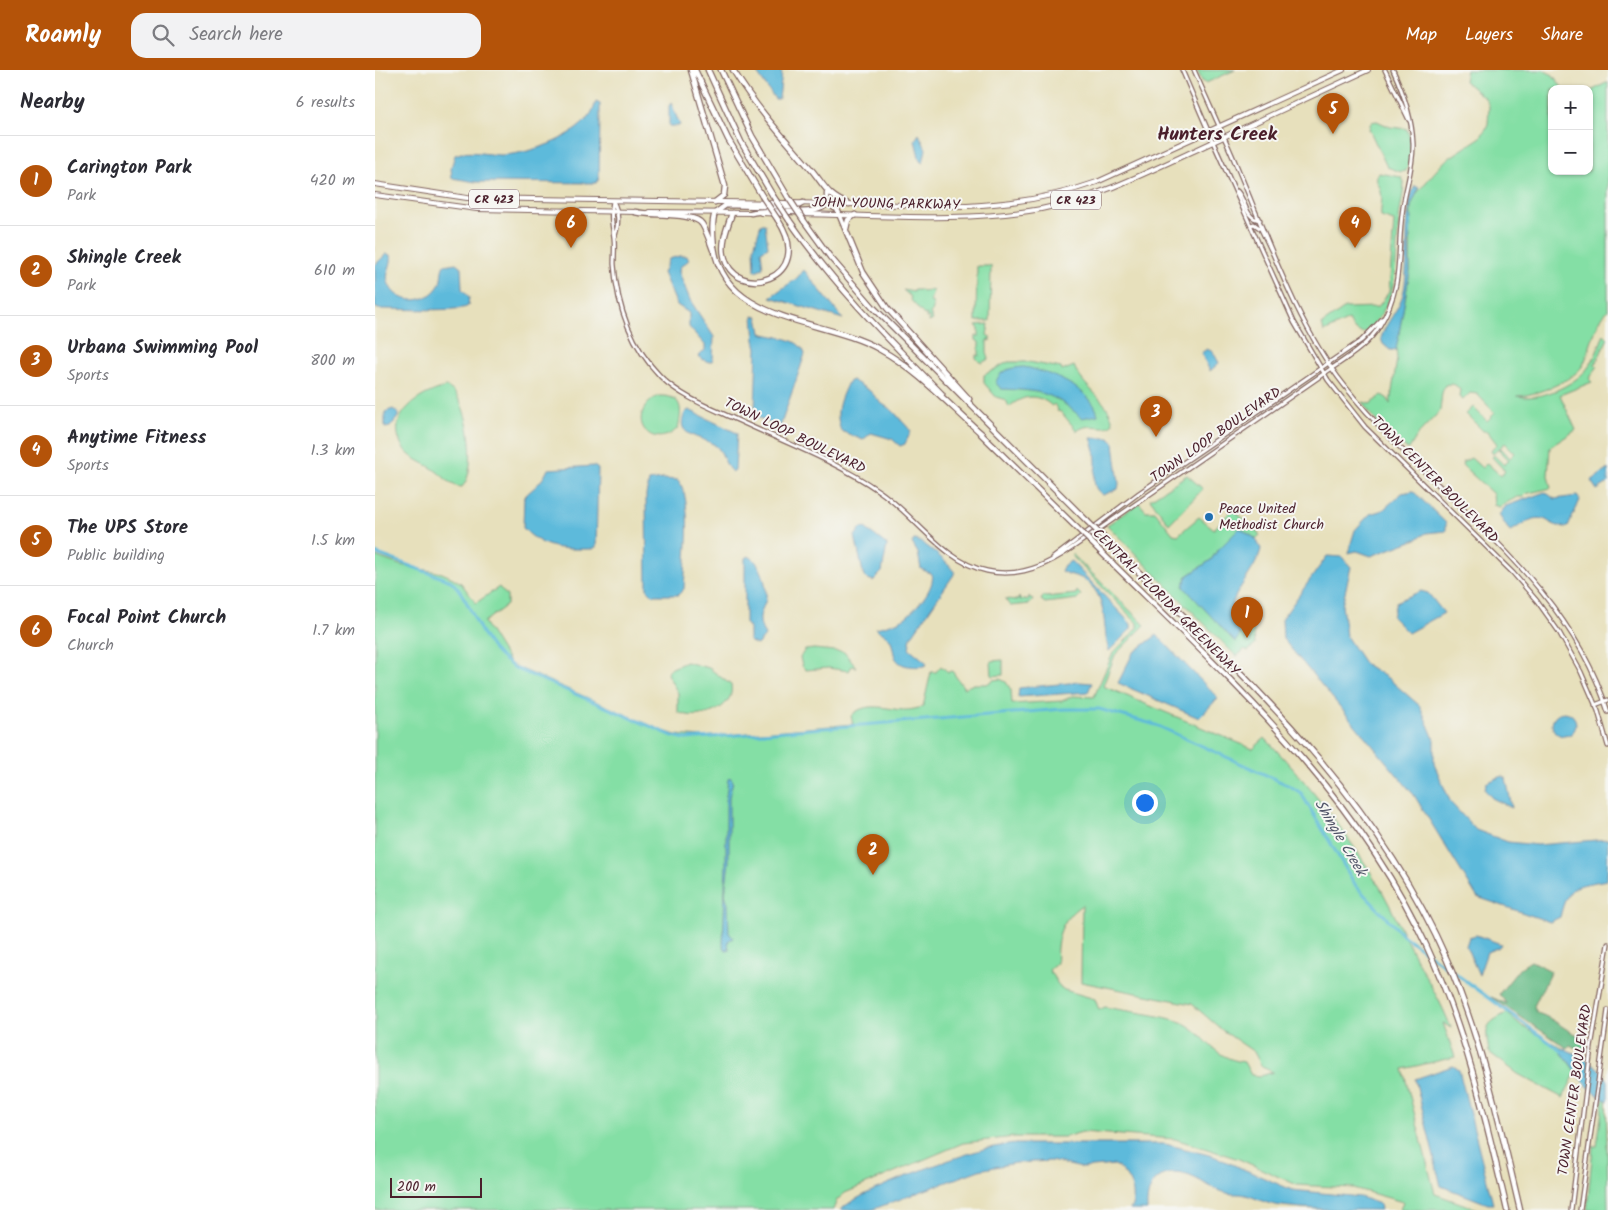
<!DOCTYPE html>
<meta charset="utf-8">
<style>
body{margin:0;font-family:Kalam,sans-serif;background:#f2f2f3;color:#2b2b33}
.controls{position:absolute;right:15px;top:15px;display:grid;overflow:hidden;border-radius:10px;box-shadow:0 1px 4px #0004}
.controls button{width:45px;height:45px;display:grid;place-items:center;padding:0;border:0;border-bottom:1px solid #e1e1e2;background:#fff;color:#2b2b33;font:25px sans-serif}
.scale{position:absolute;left:15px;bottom:12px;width:92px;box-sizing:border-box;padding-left:5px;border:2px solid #4a1f2b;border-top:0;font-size:14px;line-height:18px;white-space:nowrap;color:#4a1f2b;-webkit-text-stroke:4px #f6f6f2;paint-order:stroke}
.you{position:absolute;left:769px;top:732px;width:18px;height:18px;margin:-12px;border:4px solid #fff;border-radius:50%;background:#1a73e8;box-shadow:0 0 0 8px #1a73e833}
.badge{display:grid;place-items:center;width:32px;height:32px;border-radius:50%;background:#b45309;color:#fff;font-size:16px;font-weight:700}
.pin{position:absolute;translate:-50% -41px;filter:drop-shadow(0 1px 2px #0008)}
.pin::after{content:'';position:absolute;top:26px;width:18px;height:15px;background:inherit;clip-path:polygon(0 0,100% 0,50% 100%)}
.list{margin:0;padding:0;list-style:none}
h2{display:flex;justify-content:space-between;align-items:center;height:65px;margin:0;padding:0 20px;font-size:21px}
h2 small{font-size:16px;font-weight:400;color:#7c7c81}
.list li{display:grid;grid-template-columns:32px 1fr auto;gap:15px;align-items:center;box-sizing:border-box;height:90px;padding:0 20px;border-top:1px solid #e1e1e2}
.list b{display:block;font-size:19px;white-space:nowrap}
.list p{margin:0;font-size:16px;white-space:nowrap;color:#7c7c81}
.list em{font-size:16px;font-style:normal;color:#7c7c81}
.icon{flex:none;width:28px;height:28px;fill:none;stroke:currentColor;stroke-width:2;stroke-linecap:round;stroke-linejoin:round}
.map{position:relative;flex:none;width:1233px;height:1140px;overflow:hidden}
header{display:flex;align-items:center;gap:30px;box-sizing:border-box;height:70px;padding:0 25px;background:#b45309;color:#fff}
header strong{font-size:24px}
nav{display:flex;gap:28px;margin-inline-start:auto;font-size:18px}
.search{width:350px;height:45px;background:#f2f2f3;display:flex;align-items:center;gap:12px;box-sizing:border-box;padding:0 18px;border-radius:15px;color:#7c7c81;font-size:19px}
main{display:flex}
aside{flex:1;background:#fff}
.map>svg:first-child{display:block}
.green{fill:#84dfa5;stroke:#677f68;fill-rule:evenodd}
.forest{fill:#6bbe8a;stroke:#5a6e5a}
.water{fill:#5dbadb;stroke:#546c83}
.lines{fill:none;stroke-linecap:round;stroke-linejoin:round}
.canal{stroke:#5dbadb;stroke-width:3}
.tertiary-casing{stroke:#81635e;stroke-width:5.5}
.secondary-casing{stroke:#81635e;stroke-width:5.5}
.trunk-casing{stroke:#81635e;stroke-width:6}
.motorway-casing{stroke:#81635e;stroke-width:7}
.tertiary{stroke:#fff;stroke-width:3}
.secondary{stroke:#fff;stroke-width:3}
.trunk{stroke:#fff;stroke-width:4}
.motorway{stroke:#fff;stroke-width:4.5}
.motorway-bridge-casing{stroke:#81635e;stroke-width:7;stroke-linecap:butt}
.motorway-bridge{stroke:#fff;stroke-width:4.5}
.poi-dot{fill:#1f6fb2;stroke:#f6f6f2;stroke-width:2}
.labels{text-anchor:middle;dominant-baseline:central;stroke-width:4;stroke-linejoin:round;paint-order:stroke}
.shield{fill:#f6f6f2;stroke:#7e6067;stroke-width:1}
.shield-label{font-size:12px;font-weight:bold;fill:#4a1f2b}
.street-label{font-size:14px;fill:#4a1f2b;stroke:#f6f6f2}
.poi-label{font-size:14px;fill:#4a1f2b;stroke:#f6f6f2;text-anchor:start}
.water-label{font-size:15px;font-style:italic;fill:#515569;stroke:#f6f6f2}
.district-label{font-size:19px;font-weight:bold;fill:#4a1f2b;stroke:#f6f6f2}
</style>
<header>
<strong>Roamly</strong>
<div class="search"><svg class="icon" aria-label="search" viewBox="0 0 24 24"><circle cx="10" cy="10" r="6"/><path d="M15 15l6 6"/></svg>Search here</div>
<nav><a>Map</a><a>Layers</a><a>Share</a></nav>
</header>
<main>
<aside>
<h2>Nearby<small>6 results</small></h2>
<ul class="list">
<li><span class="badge">1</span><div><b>Carington Park</b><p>Park</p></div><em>420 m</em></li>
<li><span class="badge">2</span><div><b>Shingle Creek</b><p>Park</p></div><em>610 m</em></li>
<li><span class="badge">3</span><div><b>Urbana Swimming Pool</b><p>Sports</p></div><em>800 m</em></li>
<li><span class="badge">4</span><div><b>Anytime Fitness</b><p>Sports</p></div><em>1.3 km</em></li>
<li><span class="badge">5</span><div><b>The UPS Store</b><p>Public building</p></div><em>1.5 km</em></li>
<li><span class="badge">6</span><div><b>Focal Point Church</b><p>Church</p></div><em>1.7 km</em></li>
</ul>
</aside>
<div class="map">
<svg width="1233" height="1140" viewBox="0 0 1233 1140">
<rect width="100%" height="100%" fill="#f6f6f2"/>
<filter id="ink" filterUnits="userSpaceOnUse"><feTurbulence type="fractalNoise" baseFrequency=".02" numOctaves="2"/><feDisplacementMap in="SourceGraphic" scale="10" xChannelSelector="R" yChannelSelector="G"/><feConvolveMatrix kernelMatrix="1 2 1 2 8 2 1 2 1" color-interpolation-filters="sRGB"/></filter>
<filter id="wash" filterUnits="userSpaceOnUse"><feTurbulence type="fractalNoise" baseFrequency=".0096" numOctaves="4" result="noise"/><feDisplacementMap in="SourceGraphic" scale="20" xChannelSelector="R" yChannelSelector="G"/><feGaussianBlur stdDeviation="1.12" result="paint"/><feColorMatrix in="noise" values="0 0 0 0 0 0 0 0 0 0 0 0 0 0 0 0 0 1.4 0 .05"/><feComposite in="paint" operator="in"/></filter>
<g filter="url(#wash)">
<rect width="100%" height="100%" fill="#e7e0bc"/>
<path class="green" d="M822 0H860L831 13 827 11Z
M1091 0H1168L1178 5 1188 19H1177V101H1214V22L1233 12V240C1219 254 1217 275 1209 293 1202 310 1159 326 1142 326 1164 331 1198 316 1212 299 1220 289 1224 276 1229 264L1233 268 1220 295 1223 296 1214 309 1217 312 1185 325 1201 360 1175 377 1173 406 1176 418 1150 424 1149 427H1142L1124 437 1119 435 1118 424 1087 395 1088 392 1096 388 1107 398 1112 393 1126 406 1130 401 1117 387 1119 385 1129 395 1134 390 1124 380 1126 378 1135 388 1140 383 1130 373 1118 384 1116 381 1122 374 1112 361H1108L1091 344 1098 337 1112 351 1120 343 1102 324 1095 323 1088 330 1084 327 1085 320C1081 314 1077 313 1070 315L1067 323 1065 341 1043 364 1034 379C1025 379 990 341 988 332L995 334 1007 325 1013 329 1015 334 1022 289 1021 278 1035 201 1036 136 1041 124 1058 104 1071 90 1106 67 1113 54 1114 36 1111 29 1089 11Z
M1002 51 1015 57 1032 59C1037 71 1037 90 1031 101L1026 102 1012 97 994 59 996 52Z
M1004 103 1026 107 1029 112C1029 124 1025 137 1024 150 1019 195 1027 226 992 262L986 263 978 258 974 250 949 262 947 254 970 238 1003 237 1014 222 1019 151 1006 147C1005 139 1008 130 1006 122 1005 114 998 111 1004 103Z
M602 196H616L615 251H601Z
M528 220 539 222V220H546L547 222 558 220 555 232 558 233V240L555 243 558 250 554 252 555 247 551 248 552 244 549 245 535 229 536 227Z
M614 254 612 265 615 267V271L612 270V283L614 289 606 293 601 288V285L604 286V272L601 270V266L604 267V259L601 255Z
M633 292H654L686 298 687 301 699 296C708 319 734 329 738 353 728 363 716 350 702 361L686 342 682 341 683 339 679 334 677 336C662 323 648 325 634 337L631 330 621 327 609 313V305Z
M71 317C94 323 104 401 87 417 76 417 70 407 61 401 51 393 37 390 29 379 8 347 43 324 71 317Z
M283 326C307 325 308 338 303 358 276 384 247 346 283 326Z
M812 405 828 419 794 454 775 429Z
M764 433 771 441H780L798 464 803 465 824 447 839 459 858 439 885 465 881 469 865 458 842 481 836 490 811 507 862 556 858 550 878 553 880 575 873 581 870 579 862 586 860 585 732 455Z
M697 484 770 555 740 585 728 616 878 679 890 668C934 714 973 764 1006 819 1019 842 1028 865 1040 887 1053 911 1067 933 1076 958L1068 953 1080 987 1028 999 1060 1124 1105 1140H1024L1028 1132 978 1118 922 1115 864 1089 800 1069 707 1062 690 1067H639L588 1073 470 1123 462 1130 458 1140H0V486L25 495 67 503 78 508 86 513 101 533 124 517 132 526V535L109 552 135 594 289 661 301 665 327 667 478 654 476 646C491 630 513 640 531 640 537 640 543 638 548 637L556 602H561L566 596 573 602 577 601 589 618 599 614H612L618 610 625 609 631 612 636 620 637 634 687 631 697 626 719 627 738 583 762 559V553L696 485ZM707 835 706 912 817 934 847 960 879 982 887 997 898 1002 886 1006 876 1005 869 992C835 988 831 962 806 952 788 945 750 941 730 937L724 940 720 929 686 919 674 900 682 893C680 870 686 848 707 835Z
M702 521 706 525 703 529 670 533 666 530 669 525 670 527 701 524Z
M654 526 658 530 655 534 635 536 630 529 643 530 644 527 645 530 654 529Z
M439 579 469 582 481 597 477 596 474 601 453 598 431 600 427 596 425 587 430 580Z
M628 590V605L617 606 616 591Z
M311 592 334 598 356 615C361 640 321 652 303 642V623L292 604 295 599Z
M1132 943 1147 956 1187 978 1186 982 1201 1002 1188 1028 1143 1004 1114 982C1110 957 1109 954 1132 943Z
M1231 1011 1233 1140H1212L1218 1076H1222Z"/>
<path class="forest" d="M1156 891 1176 901 1159 936 1162 943C1182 949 1189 962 1212 968V978L1208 982 1195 975 1192 978 1116 927 1132 934 1124 924 1145 898Z"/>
<path class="water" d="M380 0H405L407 3 404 29H400Z
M221 32 225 34V44L224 109 221 113 101 112 77 108 76 98 80 85C93 79 113 85 127 85 156 84 213 65 221 32Z
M296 33 305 55 304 56H294V36Z
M544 64 551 79 548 93 545 91 540 70Z
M1040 116 1044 118 1036 136 1035 144 1037 147 1034 174 1035 201 1021 280H1015L1008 274 1006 268C1011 251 1025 240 1029 220 1035 190 1027 140 1040 116Z
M386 154H390L393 177 386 181 388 198 380 201 379 177Z
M11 184 16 185C18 195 10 202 13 212 20 235 51 235 63 217 68 210 65 202 69 195L81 193 86 197 87 219 94 227 93 236C88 242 17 239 3 239L0 237V195Z
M305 186H312L314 190 305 197 304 202 315 230 339 267 338 290 334 292 326 289 324 286 330 280V275L314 257V243L302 235 288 203 294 189Z
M429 200 468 249 395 227 421 209Z
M378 246 383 247 386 263C402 268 424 267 430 284L405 357 382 347 380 341 382 278 380 270Z
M832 279 838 282 844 293 835 301 826 283Z
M649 297C672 301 718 319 723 345L707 348C676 321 666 321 626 319L621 313C624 299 637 298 649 297Z
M477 310 495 321 506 333 518 341 536 361 530 374 525 376 517 369 496 363 488 370 466 361C459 341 465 330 473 312Z
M18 339 23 343V347L15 357 10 358V342Z
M314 340 362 363 360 400 357 402C350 396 349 385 343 378 334 367 302 368 308 349 309 344 310 342 314 340Z
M716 368H735L739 373 744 414 743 419 728 425C714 416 721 405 721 392 721 383 719 375 716 368Z
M219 396 223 399 221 477 217 479C188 479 170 481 148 458L149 427C159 417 167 413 173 399Z
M1233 399V413L1222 420 1216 411Z
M288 409 303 410C319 430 310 492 309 519L303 525H278L272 519 271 425 274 411Z
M1038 421 1071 453V461L1051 463 1042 469 996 486 982 481 973 483 980 460 995 444 1008 440 1027 423Z
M1170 422 1180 429 1202 426 1205 430 1193 457C1183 457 1179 455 1171 450 1159 444 1145 456 1135 462L1124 445 1131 436Z
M490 458 512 475 507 502 498 511 489 507 480 466 485 459Z
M865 458 881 469 886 479C880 504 856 521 855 546L862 556 865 565 860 572 809 517 811 507 836 490 842 481Z
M539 470C549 470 575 495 580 503L536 567 534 578 552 593 550 596C540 597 525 598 520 587 518 582 518 576 516 571 514 565 505 563 501 558 512 555 522 553 531 547 541 539 561 517 557 504L546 499 543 483 537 473Z
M373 486C386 491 392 514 391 528 390 536 384 542 385 551 385 556 388 561 390 566L382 575 374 571V558L370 553V488Z
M952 486 967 487 976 497 967 535 971 566 989 593 1014 609 1045 636 1059 669V694L1076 733 1101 760 1133 772 1162 775 1233 769 1232 810C1201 816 1193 813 1185 847L1175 852 1102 827 1039 725 908 569 907 549Z
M696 491 756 554V559L734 581C726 556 735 526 708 509 701 505 693 505 686 501L689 495Z
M1046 521 1053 523 1069 543 1033 563 1017 547 1021 532Z
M782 565 843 628 824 648 743 613 758 583Z
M704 612 717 613 713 622 643 627 644 618Z
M1177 654a12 12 0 1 1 24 0a12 12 0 1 1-24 0Z
M1127 706 1131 708 1137 738 1117 728 1110 720 1111 713Z
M355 707 358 711 354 727V792L350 824 353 834 354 863 358 868 353 871 354 880H351L348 875 351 791V727L353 709Z
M1101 865 1126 874 1124 877 1112 882 1104 905 1091 876 1094 867Z
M1187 978C1201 983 1227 996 1233 1011 1233 1016 1233 1025 1233 1031 1210 1020 1202 1001 1186 982Z
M1078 996 1084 1000 1118 1134H1113L1066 1116 1040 1009Z
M641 1074H790L838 1086 917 1120 985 1127 1005 1134 1006 1140C971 1140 934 1140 900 1135 890 1133 881 1128 871 1125 865 1123 858 1125 852 1123 833 1119 820 1103 800 1103 778 1103 771 1122 772 1140H755C764 1123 753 1104 740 1095L707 1098 676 1091 640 1093 604 1100 496 1140H466C479 1123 589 1083 614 1078 623 1076 632 1075 641 1074Z"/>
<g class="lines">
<path class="canal" d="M0 483 76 511C93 527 99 552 112 571 119 583 129 590 140 598L298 666 311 669 689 639H724L781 655 915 716 926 723 981 816 1029 866 1188 982"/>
</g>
</g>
<g filter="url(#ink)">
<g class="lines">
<g class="tertiary-casing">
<path id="tertiary" d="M1010 0 1034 50
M849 67C885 145 916 248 969 315 1055 425 1190 502 1233 642
M838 72 919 252 953 310 990 357 1138 503 1162 531 1184 562 1206 602 1223 641 1233 676
M862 121C871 130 870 149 885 150
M238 131C235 146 237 153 239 168 240 176 239 186 239 194 242 237 256 276 286 307 306 327 336 338 362 350 409 372 461 391 504 421 540 445 568 492 612 501 642 508 669 497 694 480L957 298C975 286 994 274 1005 255 1030 214 1021 182 1028 137 1031 116 1039 95 1038 73 1037 47 1029 24 1018 0
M238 131C244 143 244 153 240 166
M876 155 879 154 886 159 898 184
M678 488 764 423 987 270 1008 248
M1220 635 1233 630
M1196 1140 1216 978 1233 874
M1205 1140 1233 940"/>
</g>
<g class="secondary-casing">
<path id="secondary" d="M807 0 838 72
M819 0 849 67"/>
</g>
<g class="trunk-casing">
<path id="trunk" d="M0 114 92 128 592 136C636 134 680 127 722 112L968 0
M0 125 102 139 262 142
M274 142 377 143
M386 143 412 144
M424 144C501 145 590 153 666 139 722 128 773 102 825 78 881 52 937 26 993 0"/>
</g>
<g class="motorway-casing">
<path id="motorway" d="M316 0 350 116 349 125 340 132
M320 0 353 69 387 126
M333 0 366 72 398 126
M346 0 377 66 413 127
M358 0C382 39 406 65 435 98 449 114 452 127 474 134
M428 133 421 137 351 135 340 143C336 153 338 166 339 177 350 254 449 248 504 279 543 300 574 335 607 364
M452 134 462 139 488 202 512 238 594 329
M260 142C276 146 319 142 327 154 332 162 335 172 338 180
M357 143C353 156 346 171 349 185 358 233 443 210 403 150
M376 143C398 137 436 149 452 134V123
M414 150C459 215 512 268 567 324
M429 151 455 187 498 237 712 451
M471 159 473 150 480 145
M605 363 702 458
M728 467C859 597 997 717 1072 890 1107 971 1125 1055 1145 1140
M716 472C840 596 978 715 1052 877 1091 961 1111 1050 1132 1140"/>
</g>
<use href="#tertiary" class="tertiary"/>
<use href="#secondary" class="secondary"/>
<use href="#trunk" class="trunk"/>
<use href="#motorway" class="motorway"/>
<g class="motorway-bridge-casing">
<path id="motorway-bridge" d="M387 126 403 150
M398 126 414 150
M413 127 429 151
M712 451 728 467
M702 458 716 472"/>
</g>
<use href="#motorway-bridge" class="motorway-bridge"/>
</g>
</g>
<circle class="poi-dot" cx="834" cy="447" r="5"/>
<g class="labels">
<g class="shield">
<rect x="94" y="119.5" width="50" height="19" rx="4"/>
<rect x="676" y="120.5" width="50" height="19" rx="4"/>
</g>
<g class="shield-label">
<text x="119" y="129">CR 423</text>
<text x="701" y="130">CR 423</text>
</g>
<g class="street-label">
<text transform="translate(511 134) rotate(1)">JOHN YOUNG PARKWAY</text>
<text transform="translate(841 365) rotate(-35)">TOWN LOOP BOULEVARD</text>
<text transform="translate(420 366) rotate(26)">TOWN LOOP BOULEVARD</text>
<text transform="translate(1060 410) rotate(45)">TOWN CENTER BOULEVARD</text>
<text transform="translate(791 532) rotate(45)">CENTRAL FLORIDA GREENEWAY</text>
<text transform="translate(1200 1020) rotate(-82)">TOWN CENTER BOULEVARD</text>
</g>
<g class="poi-label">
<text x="844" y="439">Peace United<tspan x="844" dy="16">Methodist Church</tspan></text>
</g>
<g class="water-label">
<text transform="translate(965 768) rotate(59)">Shingle Creek</text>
</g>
<g class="district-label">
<text x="842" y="65">Hunters Creek</text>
</g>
</g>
</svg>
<div class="controls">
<button>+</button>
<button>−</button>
</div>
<div class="scale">200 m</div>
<div class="you"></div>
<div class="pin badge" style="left:872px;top:568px">1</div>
<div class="pin badge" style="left:498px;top:805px">2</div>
<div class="pin badge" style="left:781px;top:367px">3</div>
<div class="pin badge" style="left:980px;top:178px">4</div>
<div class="pin badge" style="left:958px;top:64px">5</div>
<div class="pin badge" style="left:196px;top:178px">6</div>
</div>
</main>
